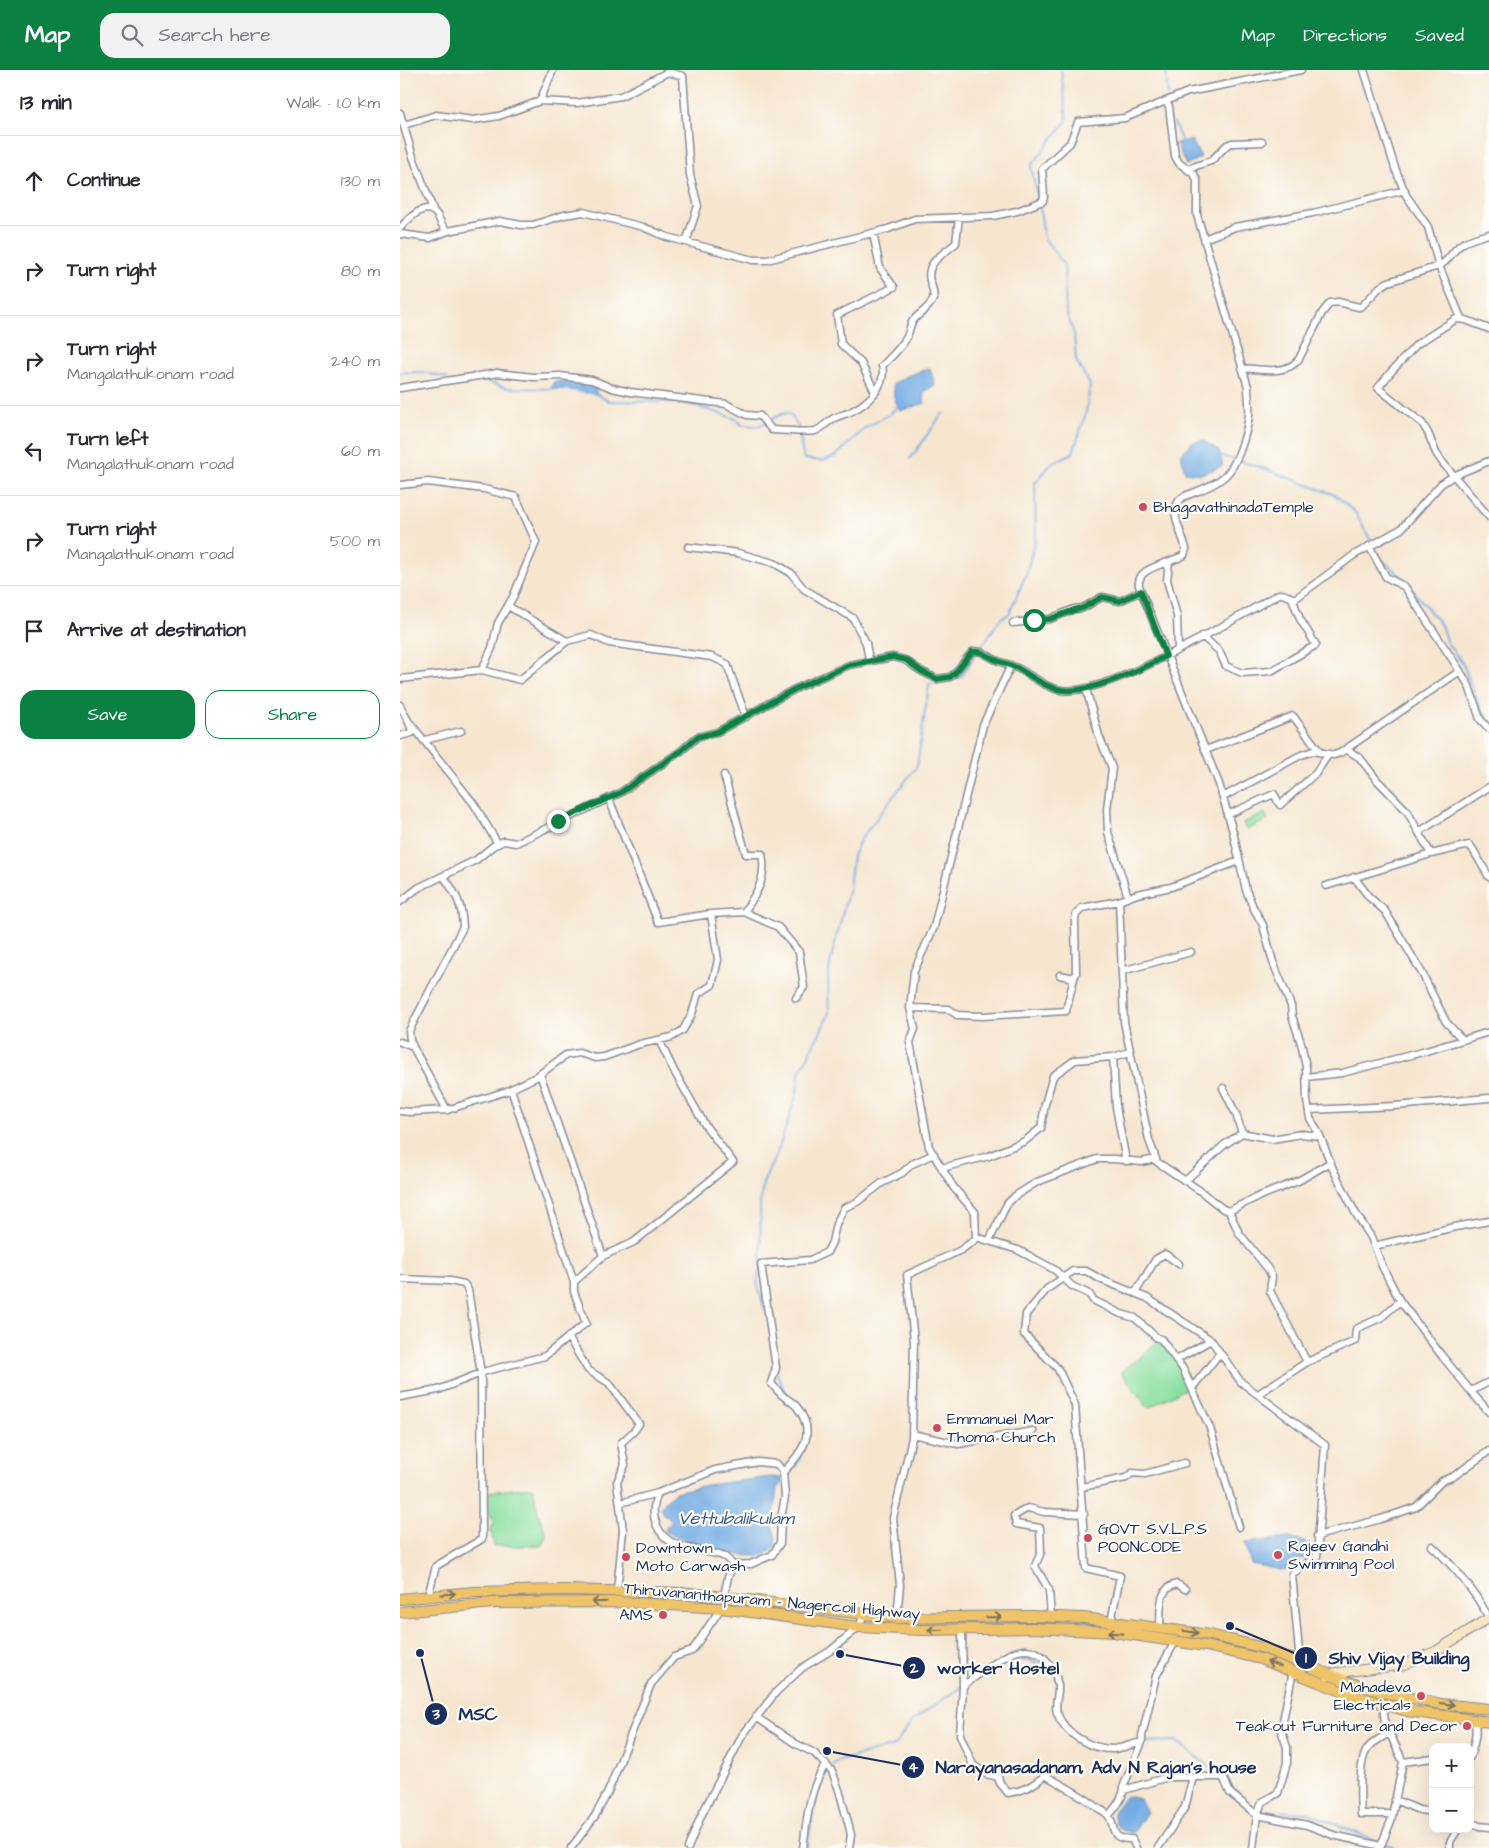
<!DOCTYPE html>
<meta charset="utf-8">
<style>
body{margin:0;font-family:"Architects Daughter",sans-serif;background:#f2f2f3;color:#2b2b33}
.controls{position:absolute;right:15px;bottom:15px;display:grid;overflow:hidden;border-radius:10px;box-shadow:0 5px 20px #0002}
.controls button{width:45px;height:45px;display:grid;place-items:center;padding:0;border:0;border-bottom:1px solid #e1e1e2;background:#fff;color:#2b2b33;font:25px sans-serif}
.stop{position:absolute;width:15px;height:15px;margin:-11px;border:4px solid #0b8043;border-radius:50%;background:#fff}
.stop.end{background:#0b8043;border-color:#fff;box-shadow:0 1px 5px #0008}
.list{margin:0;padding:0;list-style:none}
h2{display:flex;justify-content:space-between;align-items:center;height:65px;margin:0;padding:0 20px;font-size:21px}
h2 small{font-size:16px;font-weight:400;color:#7c7c81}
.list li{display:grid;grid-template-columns:32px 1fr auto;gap:15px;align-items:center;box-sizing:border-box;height:90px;padding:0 20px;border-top:1px solid #e1e1e2}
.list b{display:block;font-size:19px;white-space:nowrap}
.list p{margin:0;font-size:16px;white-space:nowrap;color:#7c7c81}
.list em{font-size:16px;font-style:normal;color:#7c7c81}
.actions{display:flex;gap:10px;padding:15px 20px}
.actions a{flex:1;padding:11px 0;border:1px solid #0b8043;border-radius:15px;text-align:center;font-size:18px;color:#0b8043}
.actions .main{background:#0b8043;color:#fff}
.icon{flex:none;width:28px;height:28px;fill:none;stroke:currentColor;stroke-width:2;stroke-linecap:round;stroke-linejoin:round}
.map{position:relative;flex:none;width:1089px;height:1778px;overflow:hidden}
header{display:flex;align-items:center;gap:30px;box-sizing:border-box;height:70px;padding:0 25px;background:#0b8043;color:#fff}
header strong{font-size:24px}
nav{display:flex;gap:28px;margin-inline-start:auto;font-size:18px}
.search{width:350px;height:45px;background:#f2f2f3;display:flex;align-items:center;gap:12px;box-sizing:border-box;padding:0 18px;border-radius:15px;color:#7c7c81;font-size:19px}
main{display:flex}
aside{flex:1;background:#fff}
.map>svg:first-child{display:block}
.green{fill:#8be0a2;stroke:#538880}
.water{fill:#75ade4;stroke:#486ea1}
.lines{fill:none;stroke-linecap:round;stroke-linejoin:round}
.stream{stroke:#75ade4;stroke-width:2}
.minor-casing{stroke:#888a97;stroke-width:9}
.secondary-casing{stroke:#888a97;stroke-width:11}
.primary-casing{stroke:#888a97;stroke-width:12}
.minor{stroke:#fff;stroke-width:6}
.secondary{stroke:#f9e7c3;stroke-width:9}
.primary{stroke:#efc469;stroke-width:10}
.oneway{stroke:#7a7263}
.route{stroke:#0b8043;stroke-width:6}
.poi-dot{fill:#d1495b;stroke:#fdfcf7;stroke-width:2}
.labels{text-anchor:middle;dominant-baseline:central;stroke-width:4.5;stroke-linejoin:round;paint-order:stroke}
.poi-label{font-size:16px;fill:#1b2f5e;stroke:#fdfcf7;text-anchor:start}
.street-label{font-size:16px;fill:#1b2f5e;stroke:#fdfcf7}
.water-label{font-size:18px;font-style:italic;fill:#3a5b8d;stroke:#fdfcf7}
.leader{fill:none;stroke:#1b2f5e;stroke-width:2}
.callout-dot{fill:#1b2f5e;stroke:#fdfcf7;stroke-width:2}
.mark-label{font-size:15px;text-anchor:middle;font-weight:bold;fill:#fff}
.callout-label{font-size:18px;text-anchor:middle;font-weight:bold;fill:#1b2f5e;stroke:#fdfcf7;stroke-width:4.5;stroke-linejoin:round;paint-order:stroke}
</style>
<header>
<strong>Map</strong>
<div class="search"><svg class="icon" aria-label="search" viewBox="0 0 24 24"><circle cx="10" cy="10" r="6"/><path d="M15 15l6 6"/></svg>Search here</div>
<nav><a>Map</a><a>Directions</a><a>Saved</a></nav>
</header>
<main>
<aside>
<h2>13 min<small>Walk · 1.0 km</small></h2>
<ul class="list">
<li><svg class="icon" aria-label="ahead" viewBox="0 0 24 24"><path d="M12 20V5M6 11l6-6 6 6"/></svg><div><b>Continue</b></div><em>130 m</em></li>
<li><svg class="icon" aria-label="right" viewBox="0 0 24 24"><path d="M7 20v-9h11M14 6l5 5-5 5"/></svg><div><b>Turn right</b></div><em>80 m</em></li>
<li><svg class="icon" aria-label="right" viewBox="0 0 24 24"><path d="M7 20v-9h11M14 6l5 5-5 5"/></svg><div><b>Turn right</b><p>Mangalathukonam road</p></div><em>240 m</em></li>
<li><svg class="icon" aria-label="left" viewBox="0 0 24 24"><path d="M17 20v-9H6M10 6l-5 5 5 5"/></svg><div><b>Turn left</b><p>Mangalathukonam road</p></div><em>60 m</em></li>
<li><svg class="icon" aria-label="right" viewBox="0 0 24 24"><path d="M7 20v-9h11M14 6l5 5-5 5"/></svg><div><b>Turn right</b><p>Mangalathukonam road</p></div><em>500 m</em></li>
<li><svg class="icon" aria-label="arrive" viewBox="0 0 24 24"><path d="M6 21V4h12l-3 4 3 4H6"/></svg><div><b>Arrive at destination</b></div></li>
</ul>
<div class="actions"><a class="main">Save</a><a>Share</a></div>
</aside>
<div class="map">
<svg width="1089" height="1778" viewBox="0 0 1089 1778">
<rect width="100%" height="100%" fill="#fdfcf7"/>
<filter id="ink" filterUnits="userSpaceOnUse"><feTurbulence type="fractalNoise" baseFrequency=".02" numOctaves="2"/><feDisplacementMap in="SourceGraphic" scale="10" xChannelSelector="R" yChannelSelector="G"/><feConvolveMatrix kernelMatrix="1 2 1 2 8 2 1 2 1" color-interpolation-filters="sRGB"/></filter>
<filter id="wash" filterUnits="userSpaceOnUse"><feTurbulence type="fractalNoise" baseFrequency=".0096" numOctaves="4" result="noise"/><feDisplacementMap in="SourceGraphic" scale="20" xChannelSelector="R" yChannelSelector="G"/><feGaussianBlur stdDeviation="1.12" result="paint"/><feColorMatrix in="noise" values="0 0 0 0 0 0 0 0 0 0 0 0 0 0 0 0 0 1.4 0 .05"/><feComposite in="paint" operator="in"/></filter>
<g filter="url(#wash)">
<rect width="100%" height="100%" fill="#f6e6d0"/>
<path class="green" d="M865 743 868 750 846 760 843 753Z
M762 1267C775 1282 785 1298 792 1317L781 1321 748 1338 721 1302 737 1290Z
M133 1417 138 1443 146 1464 142 1476H94L91 1459 93 1452 85 1428 88 1422Z"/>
<path class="water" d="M791 70 801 87 786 95 776 73Z
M530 298 535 315 523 322 525 333 500 341 494 327 493 314 507 306Z
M183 311 196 318V324L175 320 151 319 153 312Z
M803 370 819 381 823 396 801 404 785 402 781 384 791 373Z
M371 1407 382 1408V1414L377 1417 374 1446 378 1451V1454L374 1453 372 1455C375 1466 377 1464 375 1477 371 1481 364 1486 358 1486 332 1487 289 1474 266 1462V1456L271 1454V1450L262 1443 261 1437 266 1430 275 1422 306 1415Z
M889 1468 908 1473 909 1487C898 1489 891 1491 886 1501L851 1494 845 1473Z
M726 1726 740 1729 747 1742 733 1763C718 1760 716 1757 713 1742Z"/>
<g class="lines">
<path class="stream" d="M766 0 768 26
M774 53 782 72
M638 129 631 96 667 50 661 0
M0 303 22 302 47 308
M79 309 107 318 153 319
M163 319 196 324 209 331 277 332 300 337 336 349 342 355 359 356 382 344 388 343C403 355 399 372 404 389L422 391 436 386 465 358 490 344 499 335
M818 385 860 397 935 425 955 442 971 471
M510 389 543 343
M975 479 980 488 1003 508 1041 555 1047 573 1063 594 1077 630 1083 642 1089 648
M582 576 601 548 609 544 627 502 636 465 635 413 652 393 673 383 686 343 690 315 676 290 674 264 666 241 664 195 644 168 640 139
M361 1192 360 1136 363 1113 379 1078 397 1023 399 1004 429 944 428 907 432 884 449 819 453 786 460 770 517 696 529 614 541 613 561 607 575 586
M359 1202 357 1213 365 1241
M377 1304 388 1327
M386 1410C390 1401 398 1396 400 1387
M605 1590H631L650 1600
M670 1665 674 1672 683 1674
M744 1672 776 1671 820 1705
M829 1714 846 1732
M860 1740 908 1743 979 1772
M984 1773 995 1778
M407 1778 416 1727 427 1701 439 1691 494 1676 513 1650 561 1617"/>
</g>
</g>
<g filter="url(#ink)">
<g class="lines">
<g class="minor-casing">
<path id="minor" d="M964 0 995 98 1006 125 1028 157 1039 196 1061 248
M140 31 153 0
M765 31 769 36 775 86 779 93 794 104 797 110V145L848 317C848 326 850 336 849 345 847 362 838 394 825 406 814 416 797 421 783 427 766 439 783 464 786 479L784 485C771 494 736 496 739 516L819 714 833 762 846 820 853 837 863 855 873 892 891 936 892 946 901 973 906 997 907 1031 910 1048 920 1066 933 1099 956 1144 971 1167 982 1196 1000 1231 1042 1286 1073 1324 1089 1342
M0 43 13 87 34 142
M4 55 36 45 73 50 99 46 140 31 177 33 221 26 268 2 283 6 290 105 298 136 286 172
M787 99 811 91 827 75 832 73 862 72
M0 158C8 150 25 129 37 145 41 151 41 157 48 161L100 151 121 155H133L164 145 183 142 243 157 267 167 353 190H367L488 159 515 149 593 146 617 141 643 131 644 126 642 99 670 73 678 52 725 48 788 22 901 0
M473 163 480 198 494 217 437 245 441 274 461 293 475 322
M0 164 30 168 48 161
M804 169 835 157 913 143 1005 120
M1089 259 1066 250 1056 249 1017 274 991 302 978 318 1022 353 1028 363 1036 383 1043 393 1089 447
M842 298C861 299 886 306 899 289L922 243 930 233 938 232 959 237 962 236 980 217 988 212 1039 196C1049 191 1051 183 1059 176 1067 169 1079 167 1089 164
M96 303 134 307 160 306 192 310 212 318 230 322 326 334 347 345 360 346 372 360C383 360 405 363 415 361 422 359 428 351 434 348 440 345 447 344 452 341 468 333 487 315 482 296 491 287 501 278 507 267 509 262 510 256 512 252 518 243 529 240 533 229 535 223 532 217 530 211 525 192 544 184 556 173L559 147
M0 318 98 303
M0 415 28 412 84 419 116 427 136 472 113 527 98 553 92 578 82 600 0 609
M288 477 338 483 374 493 391 503 404 519 453 548 466 573 469 590
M769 492 767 510 777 546 778 579
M108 536 167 571
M613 553 650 549 674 539 683 538 702 527 720 531 741 521
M802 566 819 581 826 596 842 603 871 601 916 575 900 549 892 528
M82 600 120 610 167 571 191 565 209 573 312 587 327 594 346 647
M1060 601 1069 616 1080 649 1089 659
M686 619 699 666 712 698 707 739 708 762 728 827
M0 635C4 646 11 651 12 663L0 666
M11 654 74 734 98 774
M25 670 61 661
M946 679 960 688 977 710 1007 741 1031 784
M806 680 893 646 920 682
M324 705 346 784H362C367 808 357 823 344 842
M823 727 901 685 913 681 934 685 940 683 1060 601 1017 536 1005 517 986 507 969 476
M209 729 258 852 311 844 344 842 378 857 399 882 404 917 396 928
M827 745 874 724 880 735 916 703 928 685
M1019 762 1089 717
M44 807C57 825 62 835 63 857L9 961 10 970 13 977 47 1040
M954 807 969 827 985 841 1022 903 1046 952 1063 970
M926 816 1031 784 1065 776 1069 775 1072 778 1089 807
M719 831 724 952 749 1070 757 1092 799 1120 823 1139 829 1141 855 1128 898 1111 931 1092
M0 832 18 818 76 790 93 776 104 771 116 773 220 723 281 681 297 667 317 662 395 619 449 595 493 587 505 590 521 601 537 609 550 607 555 603 572 582C582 579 587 586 596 590 603 593 610 595 617 598 632 605 645 618 661 620 706 628 835 548 879 524 886 523 890 529 896 528L954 485 1001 459 1041 414 1053 406 1089 391
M722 901 791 882
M674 908 676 903 675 850 676 845 682 838 719 831 737 824 771 817 839 791
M510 938 549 939 557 945 583 946 666 941 674 908 660 905
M0 972 13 977
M713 987 716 1037 726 1091
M906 1007 942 1003 1026 981 1089 962
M823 1018 836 1044 842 1063
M111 1019 174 1212
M909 1040 995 1036 1089 1028
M0 1041 10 1042 47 1040 107 1021 136 1007 166 985 179 983 195 988 204 987 240 974 272 967 283 960 292 944 298 924 312 915 318 890 311 844
M542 1098 589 1086 625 1071 641 1058 645 1034 653 1006 675 990 713 987 730 982
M785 1111 824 1075 842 1063 872 1069 901 1064 920 1066
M829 1141 839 1163 868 1199 872 1207 870 1221 907 1292
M576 1167 618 1180 655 1200 672 1216 689 1224 693 1230 721 1244 735 1248 757 1268 761 1269 783 1299 810 1358 839 1457
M589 1171 607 1134 615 1126 637 1112 697 1089H715L741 1092 756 1089
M974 1176 1055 1157 1089 1151
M203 1186 234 1172 333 1092 305 1055 274 1001 259 970
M0 1209 50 1211 64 1214 68 1220 81 1304 82 1469 36 1496 28 1526
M735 1223 756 1189 765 1184 779 1194
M168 1267 188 1300 209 1313 239 1354 234 1361 221 1373 225 1395 217 1412 223 1460 217 1521
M776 1290 811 1270
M792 1318 820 1283
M1071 1321 1089 1312
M858 1324 907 1292 955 1271 956 1259 982 1247 1000 1231
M0 1327 38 1320 86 1301 145 1286 186 1253 174 1222V1212L203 1186 140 1004
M512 1364 558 1374 633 1361
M383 1402C403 1382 417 1363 397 1337 393 1332 386 1329 382 1325 378 1321 374 1317 371 1313L376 1298 361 1194 410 1190 427 1182 432 1172 436 1154 444 1138 457 1132 482 1113 502 1103 512 1094 534 1084
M682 1417 726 1408 732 1403 745 1404 785 1393
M258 1423C253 1436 252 1444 257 1456 269 1483 302 1477 325 1487 328 1489 331 1493 333 1495
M220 1433 258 1423 315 1400 358 1392 377 1394 383 1402 385 1427 381 1448 380 1473 372 1485 351 1494 333 1495 328 1507 324 1526
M917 1466 981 1449 1016 1437 1042 1411 1054 1406 1089 1381
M1032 1476C1056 1498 1074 1520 1089 1548
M651 1547 649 1520 635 1496 641 1482 640 1458 616 1454 614 1446 628 1438 644 1442 684 1444
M497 1548 500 1515 493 1448 512 1368 514 1271 507 1205 561 1180 576 1169 575 1142 554 1118 529 1077 510 972 515 959 510 938 514 901 534 857 583 655 611 595
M711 1552 720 1506 686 1498 675 1335 658 1299 624 1264 626 1244 647 1219 673 1201H686L702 1210 747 1228 811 1270 841 1312 925 1375 917 1486 892 1504 900 1593
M760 1557C761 1541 757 1518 777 1514L785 1519
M562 1560 563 1616 560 1665 573 1695 586 1704 598 1707 600 1713 608 1723C623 1721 634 1716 645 1705 663 1716 682 1725 698 1738 701 1740 706 1742 708 1745 717 1755 707 1770 732 1769L736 1778
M563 1616C575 1607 604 1584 618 1581 640 1575 655 1596 658 1616 659 1624 654 1635 657 1643 665 1664 690 1679 712 1679 721 1679 732 1674 742 1672
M356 1647 396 1674 414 1683 432 1701 439 1720 449 1756 451 1765 449 1778
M989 1663C983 1667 974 1671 969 1677 958 1688 960 1728 961 1744H992
M1070 1687C1074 1675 1078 1662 1074 1650
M1003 1692 1033 1688
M724 1720 768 1707H823L830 1723 857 1745 907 1755 933 1765 981 1776
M995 1730 1019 1740 1033 1742
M709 1745C716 1737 725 1726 724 1715L742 1672V1666L756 1606 775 1572
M1070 1752 1079 1756 1089 1757
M171 1778 195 1746 208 1722 251 1614 274 1587 292 1581 321 1538
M288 1778 301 1746 342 1666 376 1622 402 1598 430 1581 459 1557 464 1544
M403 1778C407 1749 409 1718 426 1694
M758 1778 785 1737 793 1707
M853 1778 857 1745 862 1732 878 1723 887 1693V1677L881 1660 893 1601
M980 1778 991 1751 1003 1692 985 1653 983 1634
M1050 1778V1772L1058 1759"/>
</g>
<g class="secondary-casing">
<path id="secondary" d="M928 1606 934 1603 1003 1595 1036 1581 1089 1548"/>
</g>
<g class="primary-casing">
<path id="primary" d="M0 1529 73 1522 164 1520 290 1523 497 1548 632 1546 684 1548 810 1565 864 1578 948 1612 985 1623 1041 1634 1089 1639
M0 1542 93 1533 219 1532 321 1538 459 1557 521 1560 633 1558 714 1562 806 1576 861 1589 944 1622 1007 1641 1089 1652"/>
</g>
<use href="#minor" class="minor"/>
<use href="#secondary" class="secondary"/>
<use href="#primary" class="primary"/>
</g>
<defs><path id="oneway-shaft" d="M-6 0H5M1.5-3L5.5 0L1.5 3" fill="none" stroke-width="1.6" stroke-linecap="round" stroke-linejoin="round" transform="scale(1.25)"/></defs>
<g class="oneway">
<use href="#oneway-shaft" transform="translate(48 1524) rotate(-5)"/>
<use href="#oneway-shaft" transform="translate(199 1532) rotate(178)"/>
<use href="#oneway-shaft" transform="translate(594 1547) rotate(-1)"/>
<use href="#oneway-shaft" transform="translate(535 1560) rotate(179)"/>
<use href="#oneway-shaft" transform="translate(791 1562) rotate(9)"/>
<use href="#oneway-shaft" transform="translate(715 1563) rotate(-174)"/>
<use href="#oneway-shaft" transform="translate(874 1594) rotate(-160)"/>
<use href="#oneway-shaft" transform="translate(1047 1634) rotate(7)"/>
</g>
</g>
<g class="lines" filter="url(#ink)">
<path class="route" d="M158 751 220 723 281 681 297 667 317 662 395 619 449 595 493 587 506 590 521 601 537 609 550 607 555 603 572 582C582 580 587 586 596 590 603 593 611 595 617 598 632 606 645 618 662 620 689 624 742 599 766 586L741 521 720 531 702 527 683 538 674 540 661 545 650 549 634 550"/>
</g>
<g class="poi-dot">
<circle cx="743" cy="437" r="5"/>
<circle cx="537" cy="1358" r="5"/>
<circle cx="688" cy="1468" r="5"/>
<circle cx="878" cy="1485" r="5"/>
<circle cx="226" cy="1487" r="5"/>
<circle cx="263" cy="1545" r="5"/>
<circle cx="1021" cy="1626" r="5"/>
<circle cx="1067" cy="1656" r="5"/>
</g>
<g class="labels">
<g class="poi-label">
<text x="753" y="437">BhagavathinadaTemple</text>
<text x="547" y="1349">Emmanuel Mar<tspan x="547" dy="18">Thoma Church</tspan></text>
<text x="698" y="1459">GOVT S.V.L.P.S<tspan x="698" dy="18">POONCODE</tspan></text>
<text x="888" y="1476">Rajeev Gandhi<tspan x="888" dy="18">Swimming Pool</tspan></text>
<text x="236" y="1478">Downtown<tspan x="236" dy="18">Moto Carwash</tspan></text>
<text x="253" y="1545" text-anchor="end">AMS</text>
<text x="1011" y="1617" text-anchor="end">Mahadeva<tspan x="1011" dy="18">Electricals</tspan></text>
<text x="1057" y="1656" text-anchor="end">Teakout Furniture and Decor</text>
</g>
<g class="street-label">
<text transform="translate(372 1531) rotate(5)">Thiruvananthapuram - Nagercoil Highway</text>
</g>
<g class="water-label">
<text x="336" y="1448">Vettubalikulam</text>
</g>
</g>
<path class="leader" d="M830 1556L906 1588M440 1584L514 1598M20 1583L36 1644M427 1681L513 1697"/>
<g class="callout-dot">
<circle cx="830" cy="1556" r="5"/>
<circle cx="440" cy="1584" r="5"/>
<circle cx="20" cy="1583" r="5"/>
<circle cx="427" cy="1681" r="5"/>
<circle cx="906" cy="1588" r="12"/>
<circle cx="514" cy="1598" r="12"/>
<circle cx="36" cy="1644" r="12"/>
<circle cx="513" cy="1697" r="12"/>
</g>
<g class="mark-label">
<text x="906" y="1593">1</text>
<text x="514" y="1603">2</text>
<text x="36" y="1649">3</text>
<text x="513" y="1702">4</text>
</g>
<g class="callout-label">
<text x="999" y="1594">Shiv Vijay Building</text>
<text x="598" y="1604">worker Hostel</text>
<text x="78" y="1650">MSC</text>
<text x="696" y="1703">Narayanasadanam, Adv N Rajan's house</text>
</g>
</svg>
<div class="controls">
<button>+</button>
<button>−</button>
</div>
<div class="stop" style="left:634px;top:550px"></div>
<div class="stop end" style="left:158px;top:751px"></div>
</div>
</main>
